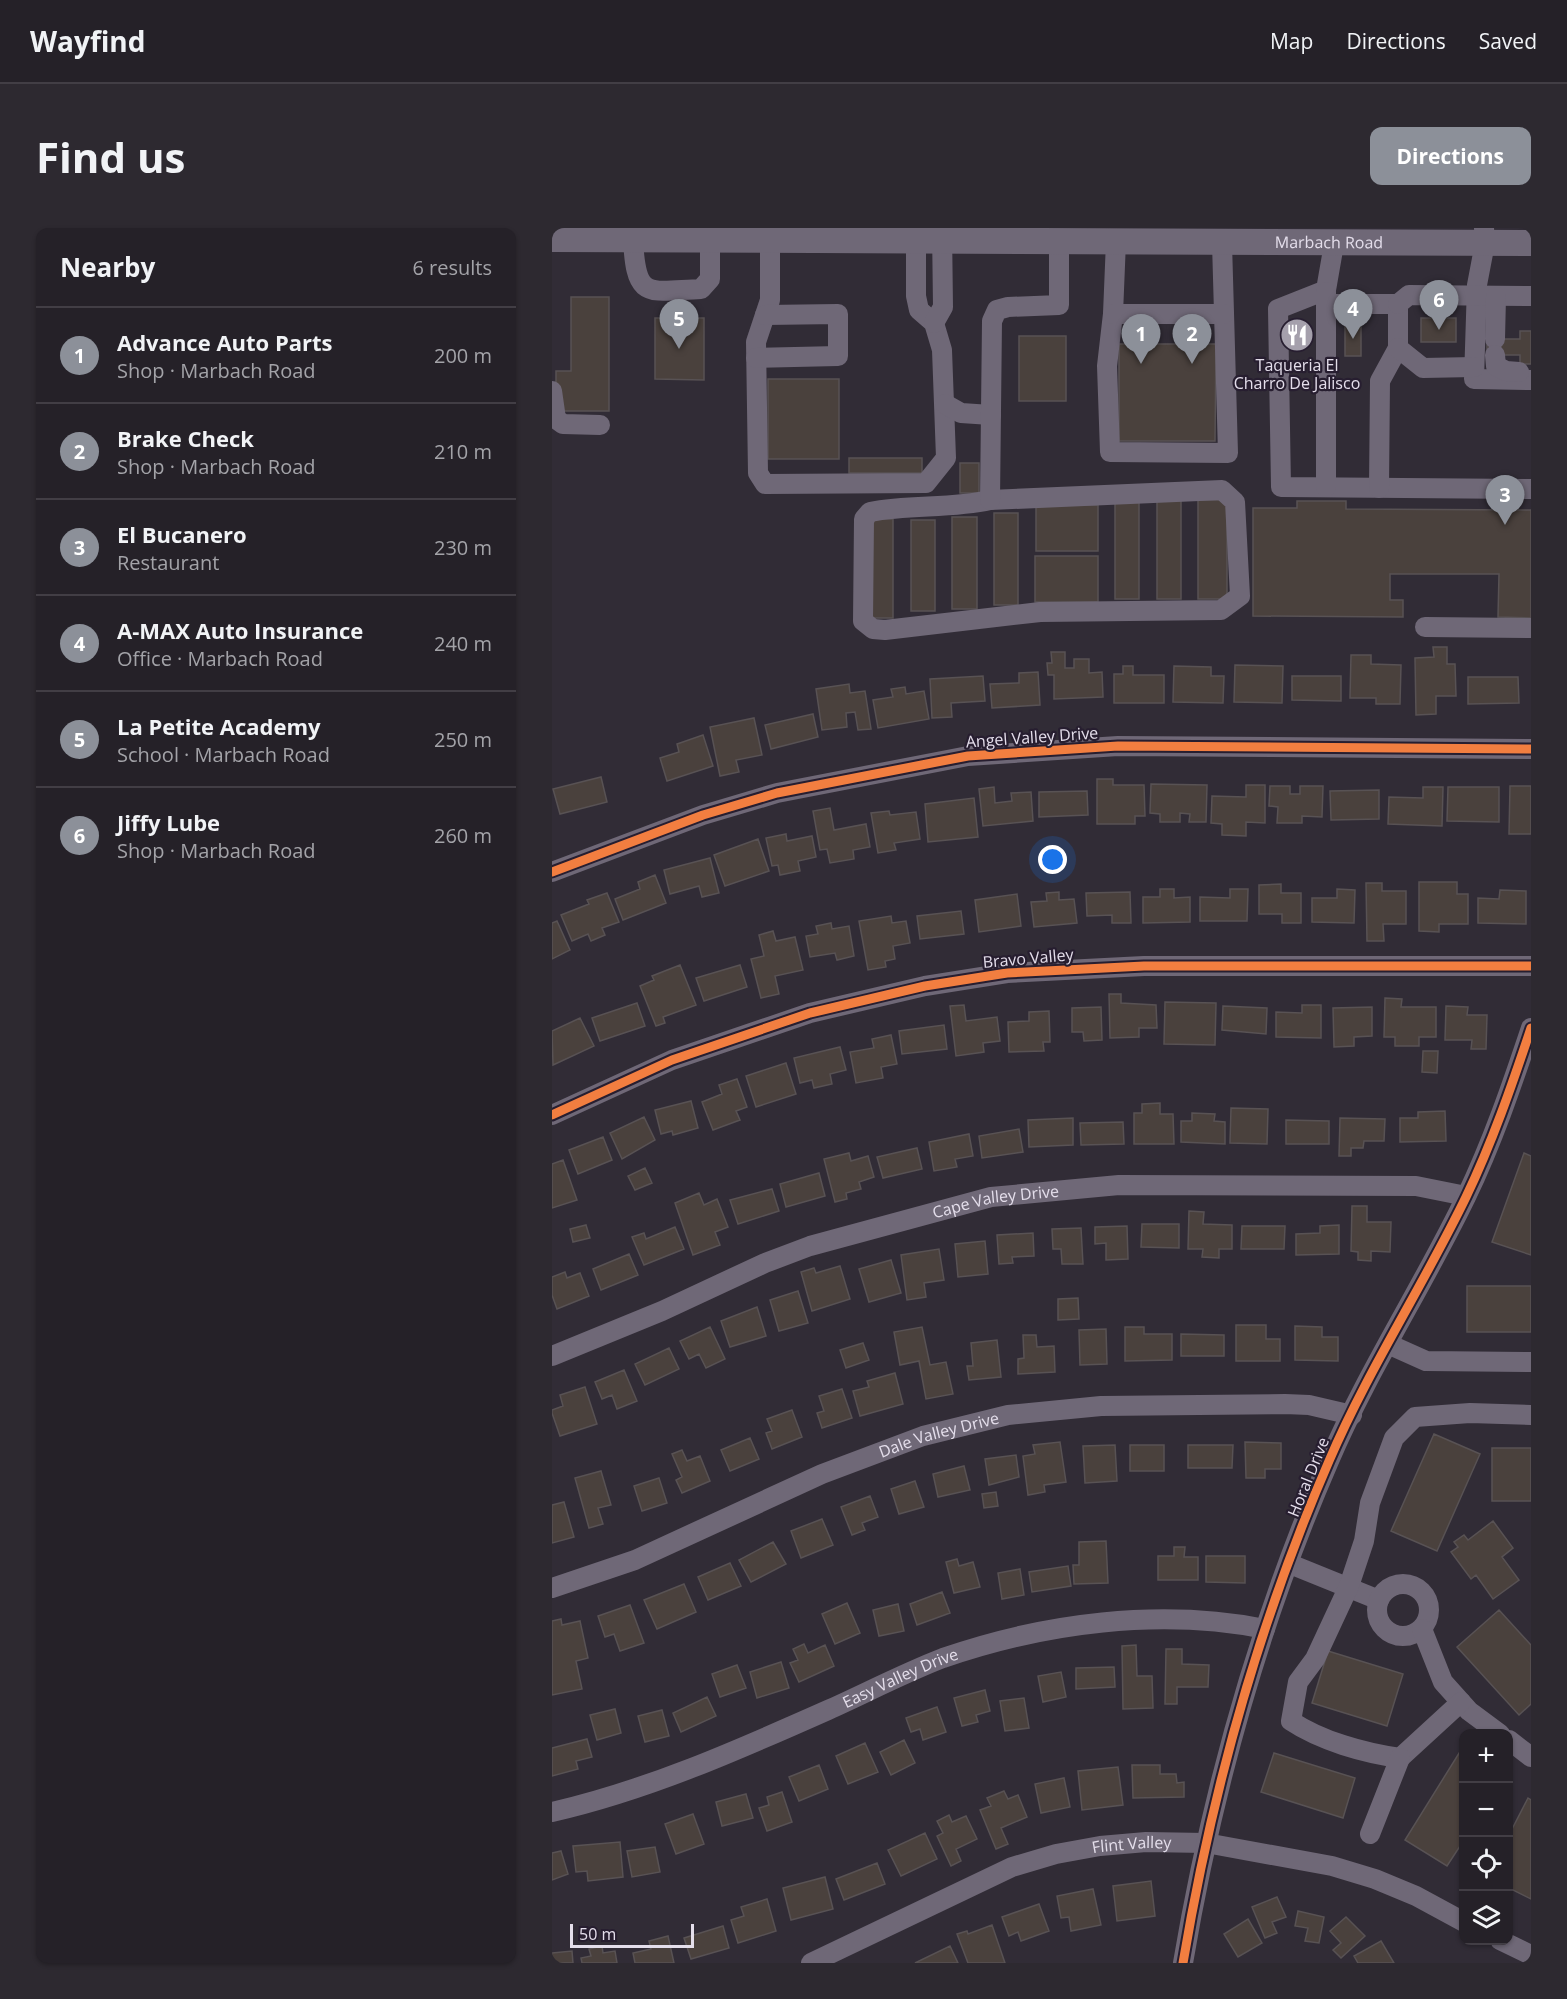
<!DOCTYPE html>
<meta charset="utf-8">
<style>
body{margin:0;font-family:"Open Sans",sans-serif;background:#2d2930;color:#f1f3f6}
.controls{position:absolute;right:18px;bottom:18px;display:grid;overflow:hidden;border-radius:12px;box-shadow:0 2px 4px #0004}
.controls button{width:54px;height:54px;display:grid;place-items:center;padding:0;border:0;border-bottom:2px solid #423e45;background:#252128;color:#f1f3f6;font:30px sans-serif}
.scale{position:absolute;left:18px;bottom:15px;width:124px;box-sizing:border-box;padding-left:6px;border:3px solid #e4deeb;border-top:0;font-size:16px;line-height:21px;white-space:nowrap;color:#e4deeb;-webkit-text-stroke:4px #271e30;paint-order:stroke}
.you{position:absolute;left:501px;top:632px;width:21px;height:21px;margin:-15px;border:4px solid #fff;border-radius:50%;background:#1a73e8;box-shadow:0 0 0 9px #1a73e833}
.badge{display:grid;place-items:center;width:39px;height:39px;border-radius:50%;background:#8c9099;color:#fff;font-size:20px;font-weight:700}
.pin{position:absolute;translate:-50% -50px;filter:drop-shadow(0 2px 3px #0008)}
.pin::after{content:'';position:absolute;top:32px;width:21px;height:18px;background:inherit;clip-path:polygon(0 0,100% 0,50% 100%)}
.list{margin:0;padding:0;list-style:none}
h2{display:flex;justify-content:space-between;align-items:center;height:78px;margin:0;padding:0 24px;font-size:26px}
h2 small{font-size:20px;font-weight:400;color:#a3a3a8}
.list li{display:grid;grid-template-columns:39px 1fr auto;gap:18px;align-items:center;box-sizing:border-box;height:96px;padding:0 24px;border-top:2px solid #423e45}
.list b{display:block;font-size:22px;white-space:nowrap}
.list p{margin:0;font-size:20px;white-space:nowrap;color:#a3a3a8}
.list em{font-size:20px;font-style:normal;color:#a3a3a8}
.icon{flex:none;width:33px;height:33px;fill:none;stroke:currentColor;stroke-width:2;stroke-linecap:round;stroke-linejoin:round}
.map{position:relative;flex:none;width:979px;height:1735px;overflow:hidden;border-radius:12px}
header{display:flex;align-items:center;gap:36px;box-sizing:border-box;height:84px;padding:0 30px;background:#252128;border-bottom:2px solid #423e45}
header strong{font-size:28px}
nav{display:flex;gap:33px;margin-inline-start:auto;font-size:21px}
.intro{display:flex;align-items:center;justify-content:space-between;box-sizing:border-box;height:144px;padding:0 36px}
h1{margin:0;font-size:42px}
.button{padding:15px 27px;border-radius:12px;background:#8c9099;color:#fff;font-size:21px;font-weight:700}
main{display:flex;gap:36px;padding:0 36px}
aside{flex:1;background:#252128;border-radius:12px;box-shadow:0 2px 4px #0004}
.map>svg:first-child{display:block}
.building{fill:#4a413d;stroke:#585254;stroke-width:1.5}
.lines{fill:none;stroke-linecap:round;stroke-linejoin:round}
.minor{stroke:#6f6877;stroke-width:20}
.major{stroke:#6f6877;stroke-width:26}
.cycleway-casing{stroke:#271e30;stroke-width:13}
.cycleway{stroke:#f27e40;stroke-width:9}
.labels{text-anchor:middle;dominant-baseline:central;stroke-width:4.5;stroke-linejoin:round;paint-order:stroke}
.street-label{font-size:16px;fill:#e4deeb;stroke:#271e30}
.poi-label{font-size:16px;fill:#e4deeb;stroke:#271e30}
</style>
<header>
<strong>Wayfind</strong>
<nav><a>Map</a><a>Directions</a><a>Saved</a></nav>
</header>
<div class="intro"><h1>Find us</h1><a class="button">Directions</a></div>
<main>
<aside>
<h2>Nearby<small>6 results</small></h2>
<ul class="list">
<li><span class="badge">1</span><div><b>Advance Auto Parts</b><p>Shop · Marbach Road</p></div><em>200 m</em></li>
<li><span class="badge">2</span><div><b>Brake Check</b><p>Shop · Marbach Road</p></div><em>210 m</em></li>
<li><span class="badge">3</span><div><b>El Bucanero</b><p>Restaurant</p></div><em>230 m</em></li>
<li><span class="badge">4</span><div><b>A-MAX Auto Insurance</b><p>Office · Marbach Road</p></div><em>240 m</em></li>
<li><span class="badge">5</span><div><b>La Petite Academy</b><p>School · Marbach Road</p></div><em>250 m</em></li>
<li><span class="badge">6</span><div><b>Jiffy Lube</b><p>Shop · Marbach Road</p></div><em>260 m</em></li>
</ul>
</aside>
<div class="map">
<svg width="979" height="1735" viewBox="0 0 979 1735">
<rect width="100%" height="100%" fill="#312c36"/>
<path class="building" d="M19 69H57V183H4V143H19Z
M103 90H152V152L103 151Z
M869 90H904V114H869Z
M793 93H809V128H793Z
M736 95H754V119H736Z
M968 103H979V136H968V127H935V111H968Z
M467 108H514V173H467Z
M567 116H664L663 213H567Z
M216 151H287V231H216Z
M297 230H370V245H297Z
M408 235H427V265H408Z
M605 271H629V371H605Z
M563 272H587V371H563Z
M646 272H675V371H646Z
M745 273H794V281L979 282V390L946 389 947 346H838V372H851V389L701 388V280H745Z
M484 277H546V323H484Z
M442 285H466V377H442Z
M400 289H425V381H400Z
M318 291H341V390H318Z
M359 292H383V383H359Z
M483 328H546V374H483Z
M881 419H895V436H903L904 468H884V486L864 487 863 430 882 429Z
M499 424H513V440H522V431H537V445L550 444 551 469 502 471V447H496L495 435H500Z
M799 427H819V436L849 437 848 476H824V470H798Z
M683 437 731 438 730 475 682 474Z
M571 438H581V447H612V475H562V446H571Z
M622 438 659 439V448H672L671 475 621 474Z
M486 444 488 477 440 480 438 456 467 455V445Z
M431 448 433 473 399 475 400 489 380 490 378 451Z
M740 448H789V473L740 472Z
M916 449H966L967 475 916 476Z
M297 456 298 465 313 463 319 501 306 502 303 484 294 485 295 499 270 502 264 461Z
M353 459 354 466 372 463 377 491 326 500 321 472 341 469 339 461Z
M261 486 266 509 219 521 213 497Z
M202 490 210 527 184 532 187 544 168 548 158 499Z
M151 507 161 538 115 553 108 530 127 524 125 516Z
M49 549 55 574 8 586 1 561Z
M545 551H561V557H592L593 588H583V596H545Z
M599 556 655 557 654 594H637L638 586 628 585V594H608V586L598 585Z
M694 557H713V595L694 594V608L670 607V596L659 595 660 568 694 569Z
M718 558H738V566H748V558H771L770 589 750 588V595H725L726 579 717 578Z
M958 558H979V606H957Z
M442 559 443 575 460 573 459 565 479 564 481 593 431 598 427 561Z
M871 559H891L890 598 836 596 837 569 871 570Z
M896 559H947V594L895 593Z
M827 562V591L779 592 778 563Z
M535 563 536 587 487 589V564Z
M422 570 426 609 376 614 373 576Z
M278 580 282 602 314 596 318 619 301 622 302 631 278 635 275 621 268 622 261 583Z
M337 583 338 587 364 584 368 611 342 615 344 622 326 625 319 585Z
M234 606 235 613 260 608 264 629 246 633 248 643 228 647 226 637 220 638 214 610Z
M206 611 217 643 173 658 162 627Z
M158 630 167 665 150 669 147 658 118 666 112 642Z
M103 647 114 675 71 692 63 671 88 661 86 654Z
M867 654H905V666H916V696H887V704L867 703Z
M814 655H830V663H854V696H831L832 713H815Z
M729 656V665H749V695H730V686H707V657Z
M608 661H622V670L638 669V694L591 695V669H608Z
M678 661H696L695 693H648V669L678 670Z
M785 661 803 662 802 695 760 694V670H785Z
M948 662 974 663V696L926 695V670L947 671Z
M507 664V672L522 671 525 695 482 699 479 674 495 673 494 665Z
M578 664 579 695H560V687L535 688 534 665Z
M55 665 67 694 50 700 53 707 39 713 36 706 20 713 9 687 37 676 35 672Z
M465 666 469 698 427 704 423 672Z
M409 683 412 706 368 711 365 688Z
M339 688 340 695 354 693 358 715 341 718 343 731 333 733 334 739 316 742 307 693Z
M5 693 18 722 0 731V695Z
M279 695 280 701 297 698 302 728 285 732 283 725 258 729 254 708 266 706 264 698Z
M221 703 224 713 243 709 251 742 223 748 227 766 209 770 199 731 212 728 207 707Z
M128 737 144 777 111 789 113 795 104 798 88 758 102 752 100 748Z
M188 737 195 759 152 773 144 750Z
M557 766H569V775L604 777 605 800H587V809L558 810Z
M833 770 850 771 849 779H884V809H867V818H843V809H832Z
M613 774 664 775 663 817 612 816Z
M85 775 93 798 48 813 40 790Z
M412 777 414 793 445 789 448 813 431 815 432 824 404 828 398 778Z
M750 777H769V810L724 809V784L750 785Z
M671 778 715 780 714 806 670 802Z
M894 778 916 779 915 787H935L934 821H919L920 812H893Z
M549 779 550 812 532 813 531 804H520V780Z
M820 779V808L802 809V818L782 819 781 780Z
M497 783 498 814H491L492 823 457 824 456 794 477 793V784Z
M28 790 42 818 1 837 0 803Z
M392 797 395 821 350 826 347 803Z
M339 807 345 836 329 839 331 850 304 855 298 824 322 820 320 811Z
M288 819 294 842 278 846 280 856 262 860 260 852 248 855 242 830Z
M871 823H886L885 845 870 844Z
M234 835 244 866 204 879 194 848Z
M185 851 195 879 184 883 188 892 161 902 150 874 170 866 167 857Z
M139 873 146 900 121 907 120 903 109 906 103 882Z
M608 875V886H621L622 916H582V885H590V876Z
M679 880 716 881 715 916 678 915Z
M893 883 894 913 848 914V890H866V884Z
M640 885 663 886 662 893 673 894V916L629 914V893H640Z
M92 889 103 912 70 931 58 905Z
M521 890V917L477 919 476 892Z
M788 890 833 891 832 913H812L811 920H799V928H787Z
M734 892 777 893V916H734Z
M571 894 572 916 529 917 528 895Z
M467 901 471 924 430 930 427 908Z
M417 906 421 928 403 931 405 939 382 943 377 914Z
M51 909 60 932 26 946 17 922Z
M365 920 370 941 331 950 325 929Z
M297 925 299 933 316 928 322 949 307 954 309 961 294 965 295 971 283 974 272 931Z
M972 925 979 928V1027L940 1014Z
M11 932 25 972 0 980V936Z
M93 940 100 955 83 962 76 948Z
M267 945 273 968 234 979 228 956Z
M220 961 227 983 186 996 178 972Z
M147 965 152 977 165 971 176 999 163 1004 168 1017 141 1027 123 975Z
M800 978H815V994H839L838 1024 819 1023V1033L806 1032V1024L799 1023Z
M637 983 652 984 651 996 680 997V1021H667V1030L650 1029 651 1021H636Z
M590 996H627V1020L589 1019Z
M34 997 38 1010 21 1014 18 1001Z
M787 997V1026L744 1027V1006L768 1005V998Z
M575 998 576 1031 554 1032V1015L543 1016V999Z
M690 998H733L732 1021H689Z
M123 999 132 1021 92 1037 80 1009 92 1005 94 1011Z
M529 1000 531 1036H510L509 1021H501L500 1001Z
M481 1005 482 1028 460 1029 461 1035 447 1036 445 1007Z
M433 1013 436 1046 406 1049 403 1016Z
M387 1021 392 1052 372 1055 374 1069 355 1072 349 1027Z
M77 1026 86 1047 49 1062 41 1041Z
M339 1032 349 1065 317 1074 307 1041Z
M288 1038 298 1071 260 1083 249 1044 262 1040 264 1045Z
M13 1044 15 1050 28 1045 37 1068 5 1081 0 1067V1049Z
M915 1058H979V1104H915Z
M246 1063 256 1095 227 1103 218 1072Z
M526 1070 527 1091 506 1092V1071Z
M205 1079 214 1108 178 1119 169 1093Z
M684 1097H714V1111H728V1133H684Z
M743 1098 770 1099V1109H786V1133L743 1132Z
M158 1099 173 1131 154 1140 147 1126 137 1131 128 1113Z
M370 1099 378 1137 394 1134 401 1166 374 1171 367 1133 348 1137 342 1104Z
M573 1099H592V1106H620V1132L573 1133Z
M554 1101 555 1136 528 1137 527 1102Z
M629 1106 672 1107V1128H629Z
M471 1107H484L485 1119 502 1118 503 1144 466 1146V1131L472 1130Z
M445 1112 449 1149 417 1152 415 1138H421L419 1115Z
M311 1115 317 1132 294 1140 288 1122Z
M117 1120 127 1141 93 1157 83 1136Z
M72 1142 85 1173 65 1181 60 1167 50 1171 43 1154Z
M343 1145 351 1176 308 1188 301 1163 317 1159 315 1153Z
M33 1159 45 1196 8 1208 0 1185V1182L11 1178 8 1167Z
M290 1161 300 1190 270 1200 265 1185 272 1183 267 1168Z
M240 1182 250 1209 220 1221 214 1205 220 1203 215 1191Z
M882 1206 928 1226 885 1323 839 1303Z
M198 1210 207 1231 178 1243 169 1222Z
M508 1214 514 1254 492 1257 493 1264 476 1267 471 1228 483 1226 481 1217Z
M693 1214 729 1215V1241H713V1250H694Z
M563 1217 565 1253 533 1255 531 1218Z
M578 1217H612V1243H578Z
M636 1217H681L680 1240H636Z
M940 1220H979V1273H940Z
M130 1222 135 1233 148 1228 158 1253 130 1265 124 1252 130 1249 120 1226Z
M464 1227 467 1249 437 1257 433 1231Z
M412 1238 418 1262 386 1269 381 1246Z
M49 1243 59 1277 46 1280 51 1296 37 1300 23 1250Z
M107 1250 115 1275 90 1283 82 1258Z
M363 1253 372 1279 347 1286 339 1261Z
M444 1264 446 1278 432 1280 430 1266Z
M318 1268 326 1289 310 1295 313 1302 300 1307 289 1279Z
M12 1274 22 1309 0 1315V1277Z
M270 1291 281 1317 249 1330 239 1303Z
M941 1293 961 1320 950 1329 967 1352 941 1371 924 1347 919 1351 899 1324 906 1319 902 1314 912 1307 916 1312Z
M554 1313 556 1355 522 1356 521 1337H527V1314Z
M221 1314 234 1336 199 1354 187 1332Z
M622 1319H633L632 1329H646V1352H606V1328H622Z
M654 1328H693V1355L654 1354Z
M405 1331 407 1338 421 1334 428 1359 402 1365 394 1334Z
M178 1335 189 1358 156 1372 146 1349Z
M516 1338 519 1358 480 1364 477 1344Z
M468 1341 472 1367 450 1371 446 1345Z
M132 1356 144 1384 105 1401 92 1372Z
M390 1364 398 1385 365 1397 358 1376Z
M295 1375 308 1405 283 1416 270 1386Z
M346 1376 352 1403 327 1408 321 1382Z
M78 1377 92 1415 68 1423 62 1406 53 1409 46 1388Z
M947 1382 979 1417V1476L967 1487 905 1419Z
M9 1391 10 1397 28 1393 36 1430 24 1433 30 1461 0 1467V1393Z
M252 1416 256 1425 273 1417 282 1438 247 1454 238 1435 246 1432 241 1421Z
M584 1417 585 1448H600L601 1480 571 1481 570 1418Z
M614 1421H630V1436L657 1437 656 1459H625V1476H613Z
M776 1423 851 1446 835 1498 760 1475Z
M229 1434 237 1460 205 1470 198 1444Z
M185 1437 194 1460 168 1469 160 1446Z
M562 1439 563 1459 524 1461V1440Z
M509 1444 514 1469 491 1474 486 1448Z
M433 1462 438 1483 424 1487 426 1494 410 1498 402 1470Z
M155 1469 164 1488 129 1504 121 1485Z
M472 1470 477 1500 453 1503 448 1473Z
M385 1479 394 1504 371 1512 368 1501 359 1504 354 1490Z
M63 1481 69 1505 45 1512 38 1487Z
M110 1482 117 1508 93 1514 86 1488Z
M35 1511 40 1529 24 1533 26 1541 0 1548V1520Z
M352 1512 363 1535 339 1547 328 1524Z
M313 1515 326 1544 296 1556 284 1528Z
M909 1522 912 1612 895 1638 853 1612Z
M722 1525 803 1550 791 1590 709 1564Z
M267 1537 276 1561 247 1573 237 1549Z
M580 1537H608V1546H624L625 1555 632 1554V1569L581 1570Z
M566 1539 571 1577 530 1582 526 1543Z
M512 1550 518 1579 489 1585 483 1556Z
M452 1563 456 1571 466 1567 475 1589 449 1600 456 1616 444 1621 428 1582 439 1578 435 1570Z
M230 1564 240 1594 215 1603 207 1580 217 1577 215 1569Z
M194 1566 201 1590 170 1598 164 1574Z
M976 1570 979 1572V1671L957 1660V1607Z
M141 1586 152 1616 124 1626 113 1596Z
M397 1587 400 1594 414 1588 425 1611 404 1621 409 1633 399 1638 385 1608 391 1605 385 1593Z
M373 1605 385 1631 349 1648 336 1622Z
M68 1614 71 1649 36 1653 35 1643 24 1644 21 1618Z
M103 1619 108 1644 80 1649 75 1623Z
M9 1623 16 1646 0 1652V1625Z
M325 1635 333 1656 292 1672 284 1651Z
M273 1649 281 1681 239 1692 231 1660Z
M599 1653 603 1688 565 1693 561 1658Z
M541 1661 549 1697 519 1703 517 1689 509 1690 505 1668Z
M725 1669 734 1689 720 1694 725 1705 713 1710 700 1679Z
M215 1671 224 1703 186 1715 179 1692 192 1688 189 1679Z
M487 1676 497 1703 469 1713 466 1704 457 1708 450 1689Z
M746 1683 772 1689 767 1715 753 1713 756 1700 743 1698Z
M794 1689 813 1708 789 1730 781 1722 789 1715 778 1703Z
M696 1691 710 1715 686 1729 672 1706Z
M440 1697 453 1735H416L405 1706 415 1703 416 1706Z
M171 1698 177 1720 139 1731 132 1710Z
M116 1708 122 1735H83L81 1725 99 1721 97 1713Z
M829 1713 842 1735H806L802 1728Z
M50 1718 51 1725 63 1723 65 1735H30L29 1730 39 1728 37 1721Z
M398 1718 406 1735H363Z
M20 1723 21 1735H0V1725Z"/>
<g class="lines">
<g class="minor">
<path d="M932 0 933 15 925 57 922 151 979 152"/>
<path d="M81 11C84 73 95 63 149 61L158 51V12"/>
<path d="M218 13V72L204 114 206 245 213 256 374 255 394 230 390 122 382 95 367 82 364 68V0"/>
<path d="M564 13 561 86 555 138 558 224 676 225 670 15"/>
<path d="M782 16 774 62 726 81 729 259 979 261"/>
<path d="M775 76H846V120L828 153 827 260"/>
<path d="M846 76 857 67 979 68"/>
<path d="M561 86H672"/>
<path d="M382 95 391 79 390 0"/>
<path d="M943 111 944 69"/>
<path d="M846 120 871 140 922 139"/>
<path d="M943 127 944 138 954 143 967 144"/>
<path d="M204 130 286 128V86L213 87"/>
<path d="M0 163 4 191 11 196 48 197"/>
<path d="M393 176 409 185 439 187"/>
<path d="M774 259V64"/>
<path d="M670 262 683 274 688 368 669 382 488 384 333 402 321 401 311 393 312 291 318 284C358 276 399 281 438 272Z"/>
<path d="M438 272 440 93 445 82 456 79 507 77V13"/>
<path d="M873 399 979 400"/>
<path d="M0 644 151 587 225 565 416 528 566 518 979 521"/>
<path d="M0 887 120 832 258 785 373 758 455 745 592 738H979"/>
<path d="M836 1116 874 1133 979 1134"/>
<path id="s1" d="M0 1128 110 1083 213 1035 258 1018 439 969 567 957 864 958 914 968"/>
<path d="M738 1336 827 1372"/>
<circle cx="851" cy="1382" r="26"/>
<path id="s2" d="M0 1360 83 1332 270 1246 371 1208 456 1187 549 1178 733 1176 757 1177 800 1187"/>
<path d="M870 1401 891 1454 917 1483 948 1506"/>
<path d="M909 1474 848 1530C812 1525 769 1513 739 1493L746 1454 763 1431 797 1358 812 1313 818 1275 842 1210 863 1189 918 1185 979 1187"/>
<path d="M957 1512 979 1529"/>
<path id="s3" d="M0 1584C96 1562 186 1522 276 1482 314 1465 352 1445 391 1430 492 1395 608 1380 713 1401"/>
<path d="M818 1606 848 1530"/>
<path d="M948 1712 979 1727"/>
<path id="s4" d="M259 1735 460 1639 504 1626 548 1618 594 1614 654 1615 780 1638 823 1651 864 1668 912 1694"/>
<path d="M631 1735C660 1563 707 1394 777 1233 816 1142 871 1058 914 969 940 915 960 857 979 800"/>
</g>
<path class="major" id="s5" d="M0 11 979 15"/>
<g class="cycleway-casing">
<path id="cycleway" d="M0 644 151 587 225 565 416 528 566 518 979 521
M0 887 120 832 258 785 373 758 455 745 592 738H979
M631 1735C660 1563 707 1394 777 1233 816 1142 871 1058 914 969 940 915 960 857 979 800"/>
</g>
<use href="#cycleway" class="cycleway"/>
</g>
<defs>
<g id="restaurant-disc" transform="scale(1.725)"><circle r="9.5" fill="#a5a0ac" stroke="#271e30"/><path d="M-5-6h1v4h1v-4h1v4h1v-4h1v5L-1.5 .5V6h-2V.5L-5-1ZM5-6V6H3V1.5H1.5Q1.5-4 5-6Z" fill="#fff"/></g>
</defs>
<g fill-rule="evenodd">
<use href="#restaurant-disc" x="745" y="107"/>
</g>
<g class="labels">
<g class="street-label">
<text stroke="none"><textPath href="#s5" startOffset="777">Marbach Road</textPath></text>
<text transform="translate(480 509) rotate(-4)">Angel Valley Drive</text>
<text transform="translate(476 730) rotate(-5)">Bravo Valley</text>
<text stroke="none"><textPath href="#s1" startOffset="472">Cape Valley Drive</textPath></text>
<text stroke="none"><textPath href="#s2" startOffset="417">Dale Valley Drive</textPath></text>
<text transform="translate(756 1249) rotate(-68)">Horal Drive</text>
<text stroke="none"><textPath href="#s3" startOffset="374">Easy Valley Drive</textPath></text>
<text stroke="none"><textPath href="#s4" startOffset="345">Flint Valley</textPath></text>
</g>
<g class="poi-label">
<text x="745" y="137">Taqueria El<tspan x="745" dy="18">Charro De Jalisco</tspan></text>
</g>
</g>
</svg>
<div class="controls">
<button>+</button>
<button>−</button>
<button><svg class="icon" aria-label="locate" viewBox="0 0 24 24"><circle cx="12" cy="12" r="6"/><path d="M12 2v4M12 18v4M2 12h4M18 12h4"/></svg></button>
<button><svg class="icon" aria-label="layers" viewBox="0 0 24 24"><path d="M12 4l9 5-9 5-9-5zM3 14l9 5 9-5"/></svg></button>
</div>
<div class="scale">50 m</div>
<div class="you"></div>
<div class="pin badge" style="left:589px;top:136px">1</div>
<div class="pin badge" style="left:640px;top:136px">2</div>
<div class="pin badge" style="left:953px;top:297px">3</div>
<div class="pin badge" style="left:801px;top:111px">4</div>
<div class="pin badge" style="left:127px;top:121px">5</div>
<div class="pin badge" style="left:887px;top:102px">6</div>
</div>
</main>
